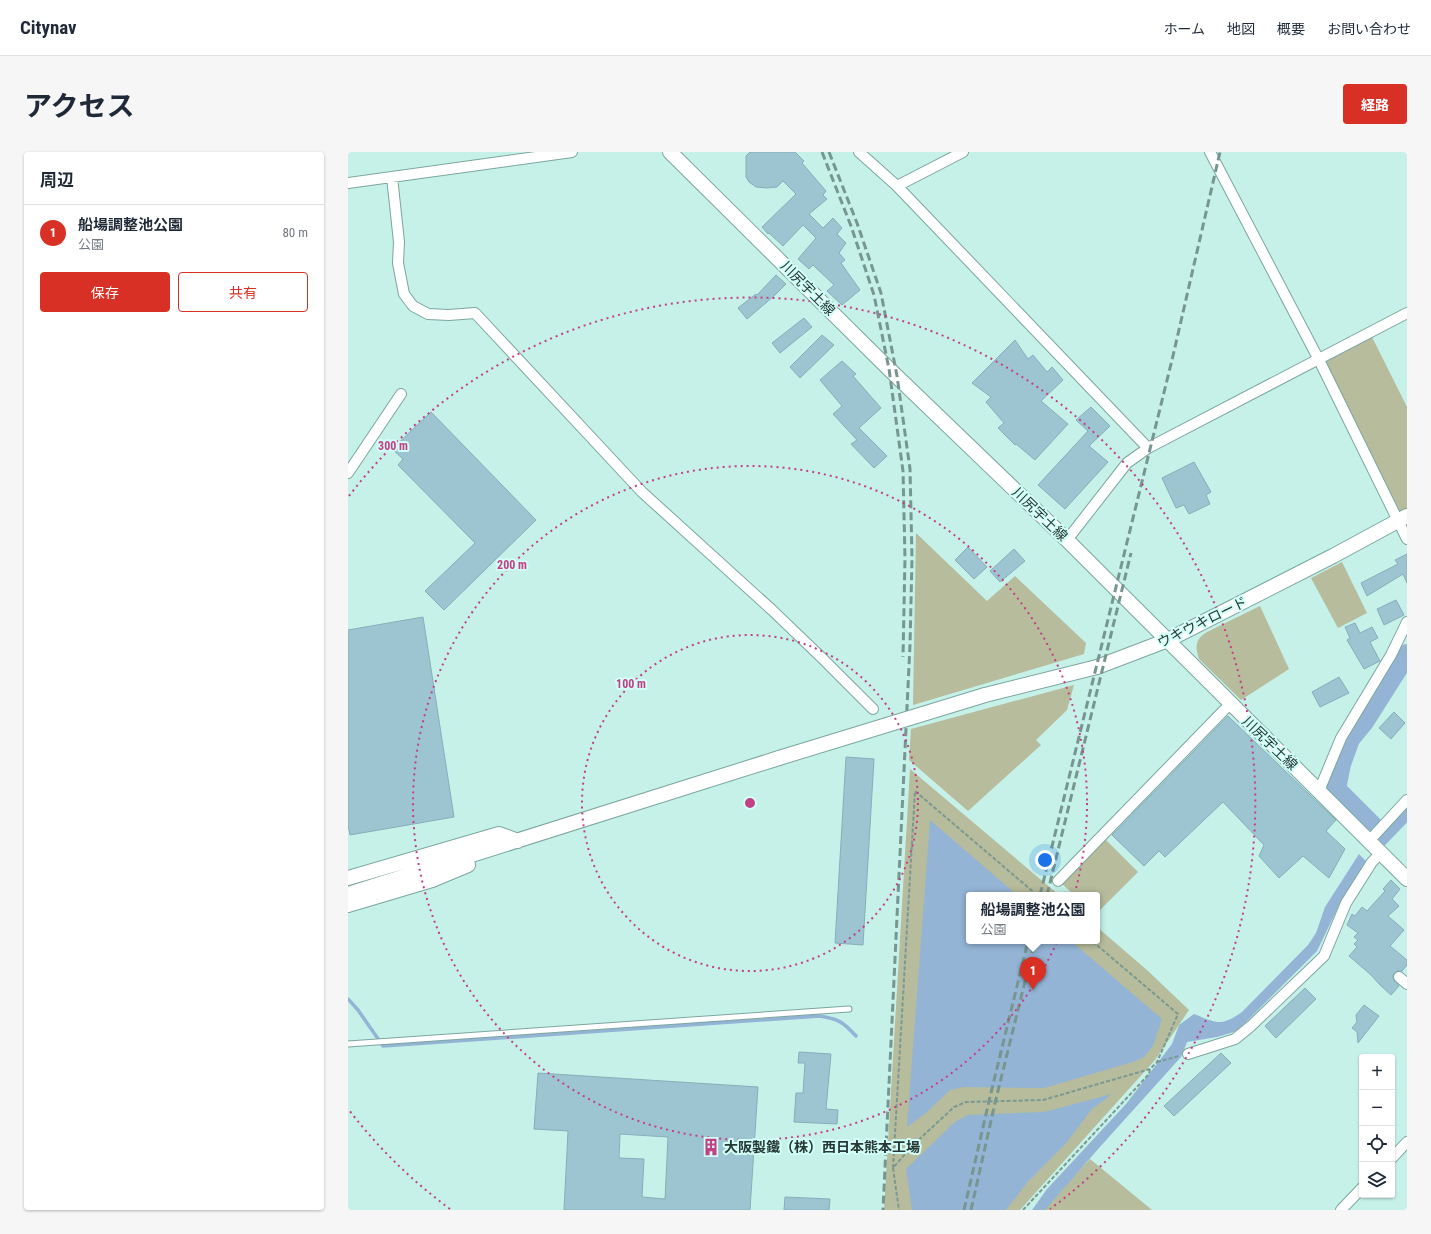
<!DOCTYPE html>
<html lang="ja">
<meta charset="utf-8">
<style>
body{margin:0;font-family:"Roboto Condensed","Noto Sans JP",sans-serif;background:#f6f6f7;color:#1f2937}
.controls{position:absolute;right:12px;bottom:12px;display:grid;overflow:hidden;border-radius:4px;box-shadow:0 1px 3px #0004}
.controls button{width:36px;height:36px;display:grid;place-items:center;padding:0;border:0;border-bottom:1px solid #e0e1e3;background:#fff;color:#1f2937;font:20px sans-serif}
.you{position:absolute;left:697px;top:708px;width:14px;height:14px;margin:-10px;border:3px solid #fff;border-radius:50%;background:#1a73e8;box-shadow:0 0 0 6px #1a73e833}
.badge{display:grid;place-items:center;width:26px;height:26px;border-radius:50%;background:#d93025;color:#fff;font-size:13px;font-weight:700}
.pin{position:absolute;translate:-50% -33px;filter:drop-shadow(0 1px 2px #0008)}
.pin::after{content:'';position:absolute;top:21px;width:14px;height:12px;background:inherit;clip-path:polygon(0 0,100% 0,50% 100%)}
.popup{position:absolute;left:618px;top:740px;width:134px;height:52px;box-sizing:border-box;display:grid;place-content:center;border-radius:4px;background:#fff;filter:drop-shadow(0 1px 3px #0005);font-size:13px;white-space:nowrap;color:#747a83}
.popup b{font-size:15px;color:#1f2937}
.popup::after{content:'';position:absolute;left:50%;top:100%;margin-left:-8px;border:8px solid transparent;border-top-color:#fff}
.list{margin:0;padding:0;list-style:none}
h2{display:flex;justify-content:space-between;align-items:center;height:52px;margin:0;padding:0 16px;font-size:17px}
h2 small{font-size:13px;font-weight:400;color:#747a83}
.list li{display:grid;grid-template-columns:26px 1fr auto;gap:12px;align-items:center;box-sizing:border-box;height:56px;padding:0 16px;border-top:1px solid #e0e1e3}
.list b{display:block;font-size:15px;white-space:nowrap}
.list p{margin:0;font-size:13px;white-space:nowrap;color:#747a83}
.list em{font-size:13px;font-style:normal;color:#747a83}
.actions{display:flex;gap:8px;padding:12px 16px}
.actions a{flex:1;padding:9px 0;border:1px solid #d93025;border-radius:4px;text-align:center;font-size:14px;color:#d93025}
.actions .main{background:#d93025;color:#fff}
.icon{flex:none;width:22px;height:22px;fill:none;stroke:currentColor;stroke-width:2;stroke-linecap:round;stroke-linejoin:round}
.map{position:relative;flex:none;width:1059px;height:1058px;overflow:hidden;border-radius:4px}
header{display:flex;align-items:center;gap:24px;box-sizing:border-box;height:56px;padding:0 20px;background:#fff;border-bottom:1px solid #e0e1e3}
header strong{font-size:19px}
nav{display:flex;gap:22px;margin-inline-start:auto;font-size:14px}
.intro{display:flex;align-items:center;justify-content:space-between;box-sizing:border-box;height:96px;padding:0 24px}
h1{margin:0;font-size:28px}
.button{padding:10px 18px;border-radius:4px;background:#d93025;color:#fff;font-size:14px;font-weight:700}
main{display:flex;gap:24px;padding:0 24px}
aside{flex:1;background:#fff;border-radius:4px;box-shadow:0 1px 3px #0004}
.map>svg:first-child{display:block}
.green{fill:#b6bc9c}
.water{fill:#94b4d6}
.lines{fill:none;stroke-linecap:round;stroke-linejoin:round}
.stream{stroke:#94b4d6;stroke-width:3.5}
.river{stroke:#94b4d6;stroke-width:20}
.building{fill:#9cc5d1;stroke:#86aeb9;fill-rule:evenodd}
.lane-casing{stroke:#7ca69f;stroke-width:7}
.street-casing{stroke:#7ca69f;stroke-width:12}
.secondary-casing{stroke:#7ca69f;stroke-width:16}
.path{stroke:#7a9993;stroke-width:2;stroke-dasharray:4 2;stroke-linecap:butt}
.lane{stroke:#fff;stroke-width:5}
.street{stroke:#fff;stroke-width:10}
.secondary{stroke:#fff;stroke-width:14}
.rail{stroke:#779690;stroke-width:3;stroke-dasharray:8 4;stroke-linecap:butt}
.secondary-bridge-casing{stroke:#7ca69f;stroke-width:16;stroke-linecap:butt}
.secondary-bridge{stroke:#fff;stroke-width:14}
.ring{fill:none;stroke:#c44085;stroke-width:2;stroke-dasharray:2 4}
.labels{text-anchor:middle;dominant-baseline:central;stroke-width:4;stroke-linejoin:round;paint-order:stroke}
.street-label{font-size:14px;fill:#263734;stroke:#d2fff7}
.poi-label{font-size:14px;font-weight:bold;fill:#263734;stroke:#d2fff7;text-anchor:start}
.centre{fill:#c44085;stroke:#d2fff7;stroke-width:2}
.ring-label{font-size:12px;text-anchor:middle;font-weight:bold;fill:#c44085;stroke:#d2fff7;stroke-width:4;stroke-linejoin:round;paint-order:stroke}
</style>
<header>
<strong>Citynav</strong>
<nav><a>ホーム</a><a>地図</a><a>概要</a><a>お問い合わせ</a></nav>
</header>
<div class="intro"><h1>アクセス</h1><a class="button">経路</a></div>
<main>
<aside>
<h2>周辺<small></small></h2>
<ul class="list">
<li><span class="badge">1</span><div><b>船場調整池公園</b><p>公園</p></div><em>80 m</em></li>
</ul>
<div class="actions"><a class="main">保存</a><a>共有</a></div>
</aside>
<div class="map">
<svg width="1059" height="1058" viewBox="0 0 1059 1058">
<rect width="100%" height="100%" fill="#c5f1e9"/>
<path class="green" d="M1024 185 1059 255V358L1051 363 976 210Z
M568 381 639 449 667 424 738 491 736 502 565 553Z
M994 410 1019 461 990 476 963 426Z
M912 454 941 517 893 548 851 507C847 495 847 487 859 480Z
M726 533 719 558 688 588 693 593 620 659 561 608 563 577Z
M562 617 711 743H621V789H749V775L800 819 841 858 807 908 672 1058H536Z
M756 686 790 720 749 761V743H726L713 731Z
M742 1007 804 1058H694Z"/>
<path class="water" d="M582 668 669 743H621V789H723L814 867 805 894 796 905 785 910 696 936 616 935 602 938 578 961 559 975Z
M1011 702 1018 709 995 745 969 799 889 879 869 885 839 890 833 905 751 996 697 1058H684L699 1037 778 952 824 892 831 873 846 862C868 871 873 875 894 860L960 793 968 781 977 755Z
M764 942 744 957 719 990 678 1032 658 1058H564L558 1017 608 969 620 963 696 960Z"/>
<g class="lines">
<path class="stream" d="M0 847 10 858 35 894 472 864C491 867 495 870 508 884"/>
<path class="river" d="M1025 674 988 637 993 612 1002 587 1016 570 1059 502
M1030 686 1059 656"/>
</g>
<path class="building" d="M402 0H447L456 9 454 11 478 39 475 43 479 47 461 62 475 76 485 66 494 76 489 82 498 91 491 101 497 108 493 111 512 138 494 153 479 139 486 133 465 113 461 117 450 107 468 86 455 73 435 94 421 81 420 82 414 75 448 42 435 29 429 35 419 36 408 35 401 30 398 25V4Z
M428 123 438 132 426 144 399 167 390 156 408 142 409 143Z
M456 166 464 175 432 201 424 191Z
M474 183 486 193 452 226 442 215Z
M667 188 680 207 685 203 699 220 704 215 715 228 693 249 720 272 687 308 668 292 667 293 650 276 656 271 638 250 643 245 624 231Z
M494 209 508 222 505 224 533 256 511 276 539 304 526 316 503 292 509 288 485 262 494 254 472 228Z
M743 255 762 274 741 294 760 310 717 357 690 333 740 279 728 268Z
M83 260 188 368 96 458 77 439 127 391 50 313 55 307 44 297Z
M846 310 863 340 858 343 862 352 841 362 836 353 828 356 814 326Z
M620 395 639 415 626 427 607 408Z
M666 397 677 409 652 430 642 419Z
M1059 402V431L1055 422 1019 444 1013 431 1050 412 1047 408Z
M1048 448 1056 463 1036 473 1029 457Z
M75 465 106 665 2 683 0 673V478Z
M1007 471 1012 481 1024 475 1030 486 1022 490 1032 509 1016 517 999 488 1002 486 997 475Z
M991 525 1001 541 972 555 964 540Z
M1046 560 1057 571 1043 587 1031 576Z
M880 564 988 668 978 679 997 697 981 726 955 704 931 726 911 704 916 693 875 650 817 705 811 699 796 714 764 683Z
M498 605 526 607 515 793 487 791Z
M1043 728 1052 737 1044 747 1051 754 1040 764 1056 778 1042 794 1059 808V813L1054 819H1049L1045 823V827L1051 834 1043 843 1032 833 1023 823 1001 804 1009 795 1006 792 1010 788 1006 785 1010 781 999 773 1004 762 1007 764 1014 755 1019 759 1037 739 1035 737Z
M957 836 968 847 928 886 917 874Z
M1016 853 1031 864 1010 891 1009 880 1004 876 1009 870 1008 863Z
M451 900 483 902 478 957 490 958 489 972 446 970 448 941H455L457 911H450Z
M873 901 883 911 826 964 816 954Z
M190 921 410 935 402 1058H216L220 979 186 977ZM272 982 320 985 317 1047 294 1045 296 1007 271 1006Z
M437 1045 482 1047 481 1058H436Z"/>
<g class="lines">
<g class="lane-casing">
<path id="lane" d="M0 892 501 857"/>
</g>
<g class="street-casing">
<path id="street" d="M511 0 549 34 800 296
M862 0 971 208 1059 387
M44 25 51 90 50 111 56 142 65 154 80 162 101 163 127 161 294 340 424 458 474 506 525 557
M0 31 224 0
M549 34 615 0
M0 321 53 242
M719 388 779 311 800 296 1059 161
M971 639 993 586 1043 503 1059 470
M1021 689 1059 648
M710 729 882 552
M1051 825 1059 832
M840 902 887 887 903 874 976 804 998 751 1024 710 1033 701
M1044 1006 1059 990
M993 1058 1014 1036"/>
</g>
<g class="secondary-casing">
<path id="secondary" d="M322 0 541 217 719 388 1059 727
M637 543 749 515 820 488 985 404 1059 364
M0 726 151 682 170 689
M0 742 431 606
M0 753 84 728 120 713"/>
</g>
<path class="path" d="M689 743 567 639 545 1016 564 994 606 955 618 950 695 948 802 917 809 910 830 862 744 789
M809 910 831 904
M545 1016 551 1058
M675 1058 801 922 802 917"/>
<use href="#lane" class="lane"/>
<use href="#street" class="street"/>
<use href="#secondary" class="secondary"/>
<path class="rail" d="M474 0 503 74 526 143 541 217 555 319 557 406 555 505
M481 0 509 71 533 141 549 224 562 317 564 406 562 493 535 1058
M692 743 824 208 872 0
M699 743 783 401
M616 1058 641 949 680 789
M623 1058 647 951 687 789"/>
<g class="secondary-bridge-casing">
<path id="secondary-bridge" d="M431 606 637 543"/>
</g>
<use href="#secondary-bridge" class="secondary-bridge"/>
</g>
<g class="ring">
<circle cx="402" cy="651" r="168"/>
<circle cx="402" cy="651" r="337"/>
<path d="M102 1057A505 505 0 0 1 1 958M1 344A505 505 0 1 1 702 1057"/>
</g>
<defs>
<g id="building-bare" transform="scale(1.38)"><path d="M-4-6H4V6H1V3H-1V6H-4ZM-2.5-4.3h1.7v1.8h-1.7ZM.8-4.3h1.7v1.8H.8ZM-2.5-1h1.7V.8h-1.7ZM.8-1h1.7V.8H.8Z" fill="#c44085" stroke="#d2fff7" stroke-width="2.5" paint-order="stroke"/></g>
</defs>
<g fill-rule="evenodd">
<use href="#building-bare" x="363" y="995"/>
</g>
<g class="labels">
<g class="street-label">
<text transform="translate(460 136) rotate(45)">川尻宇土線</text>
<text transform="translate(692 362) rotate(44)">川尻宇土線</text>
<text transform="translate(854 470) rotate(-26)">ウキウキロード</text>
<text transform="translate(922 591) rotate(44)">川尻宇土線</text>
</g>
<g class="poi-label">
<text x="376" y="995">大阪製鐵（株）西日本熊本工場</text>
</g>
</g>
<circle cx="402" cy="651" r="6" class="centre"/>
<g class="ring-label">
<text x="45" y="298">300 m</text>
<text x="164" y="417">200 m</text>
<text x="283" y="536">100 m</text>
</g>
</svg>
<div class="controls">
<button>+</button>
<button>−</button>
<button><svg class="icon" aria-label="locate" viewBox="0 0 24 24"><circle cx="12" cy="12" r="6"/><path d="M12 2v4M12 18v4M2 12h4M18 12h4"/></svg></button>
<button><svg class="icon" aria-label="layers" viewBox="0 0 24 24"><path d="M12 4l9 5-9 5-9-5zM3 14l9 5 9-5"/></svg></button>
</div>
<div class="you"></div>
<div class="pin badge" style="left:685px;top:838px">1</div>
<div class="popup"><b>船場調整池公園</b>公園</div>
</div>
</main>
